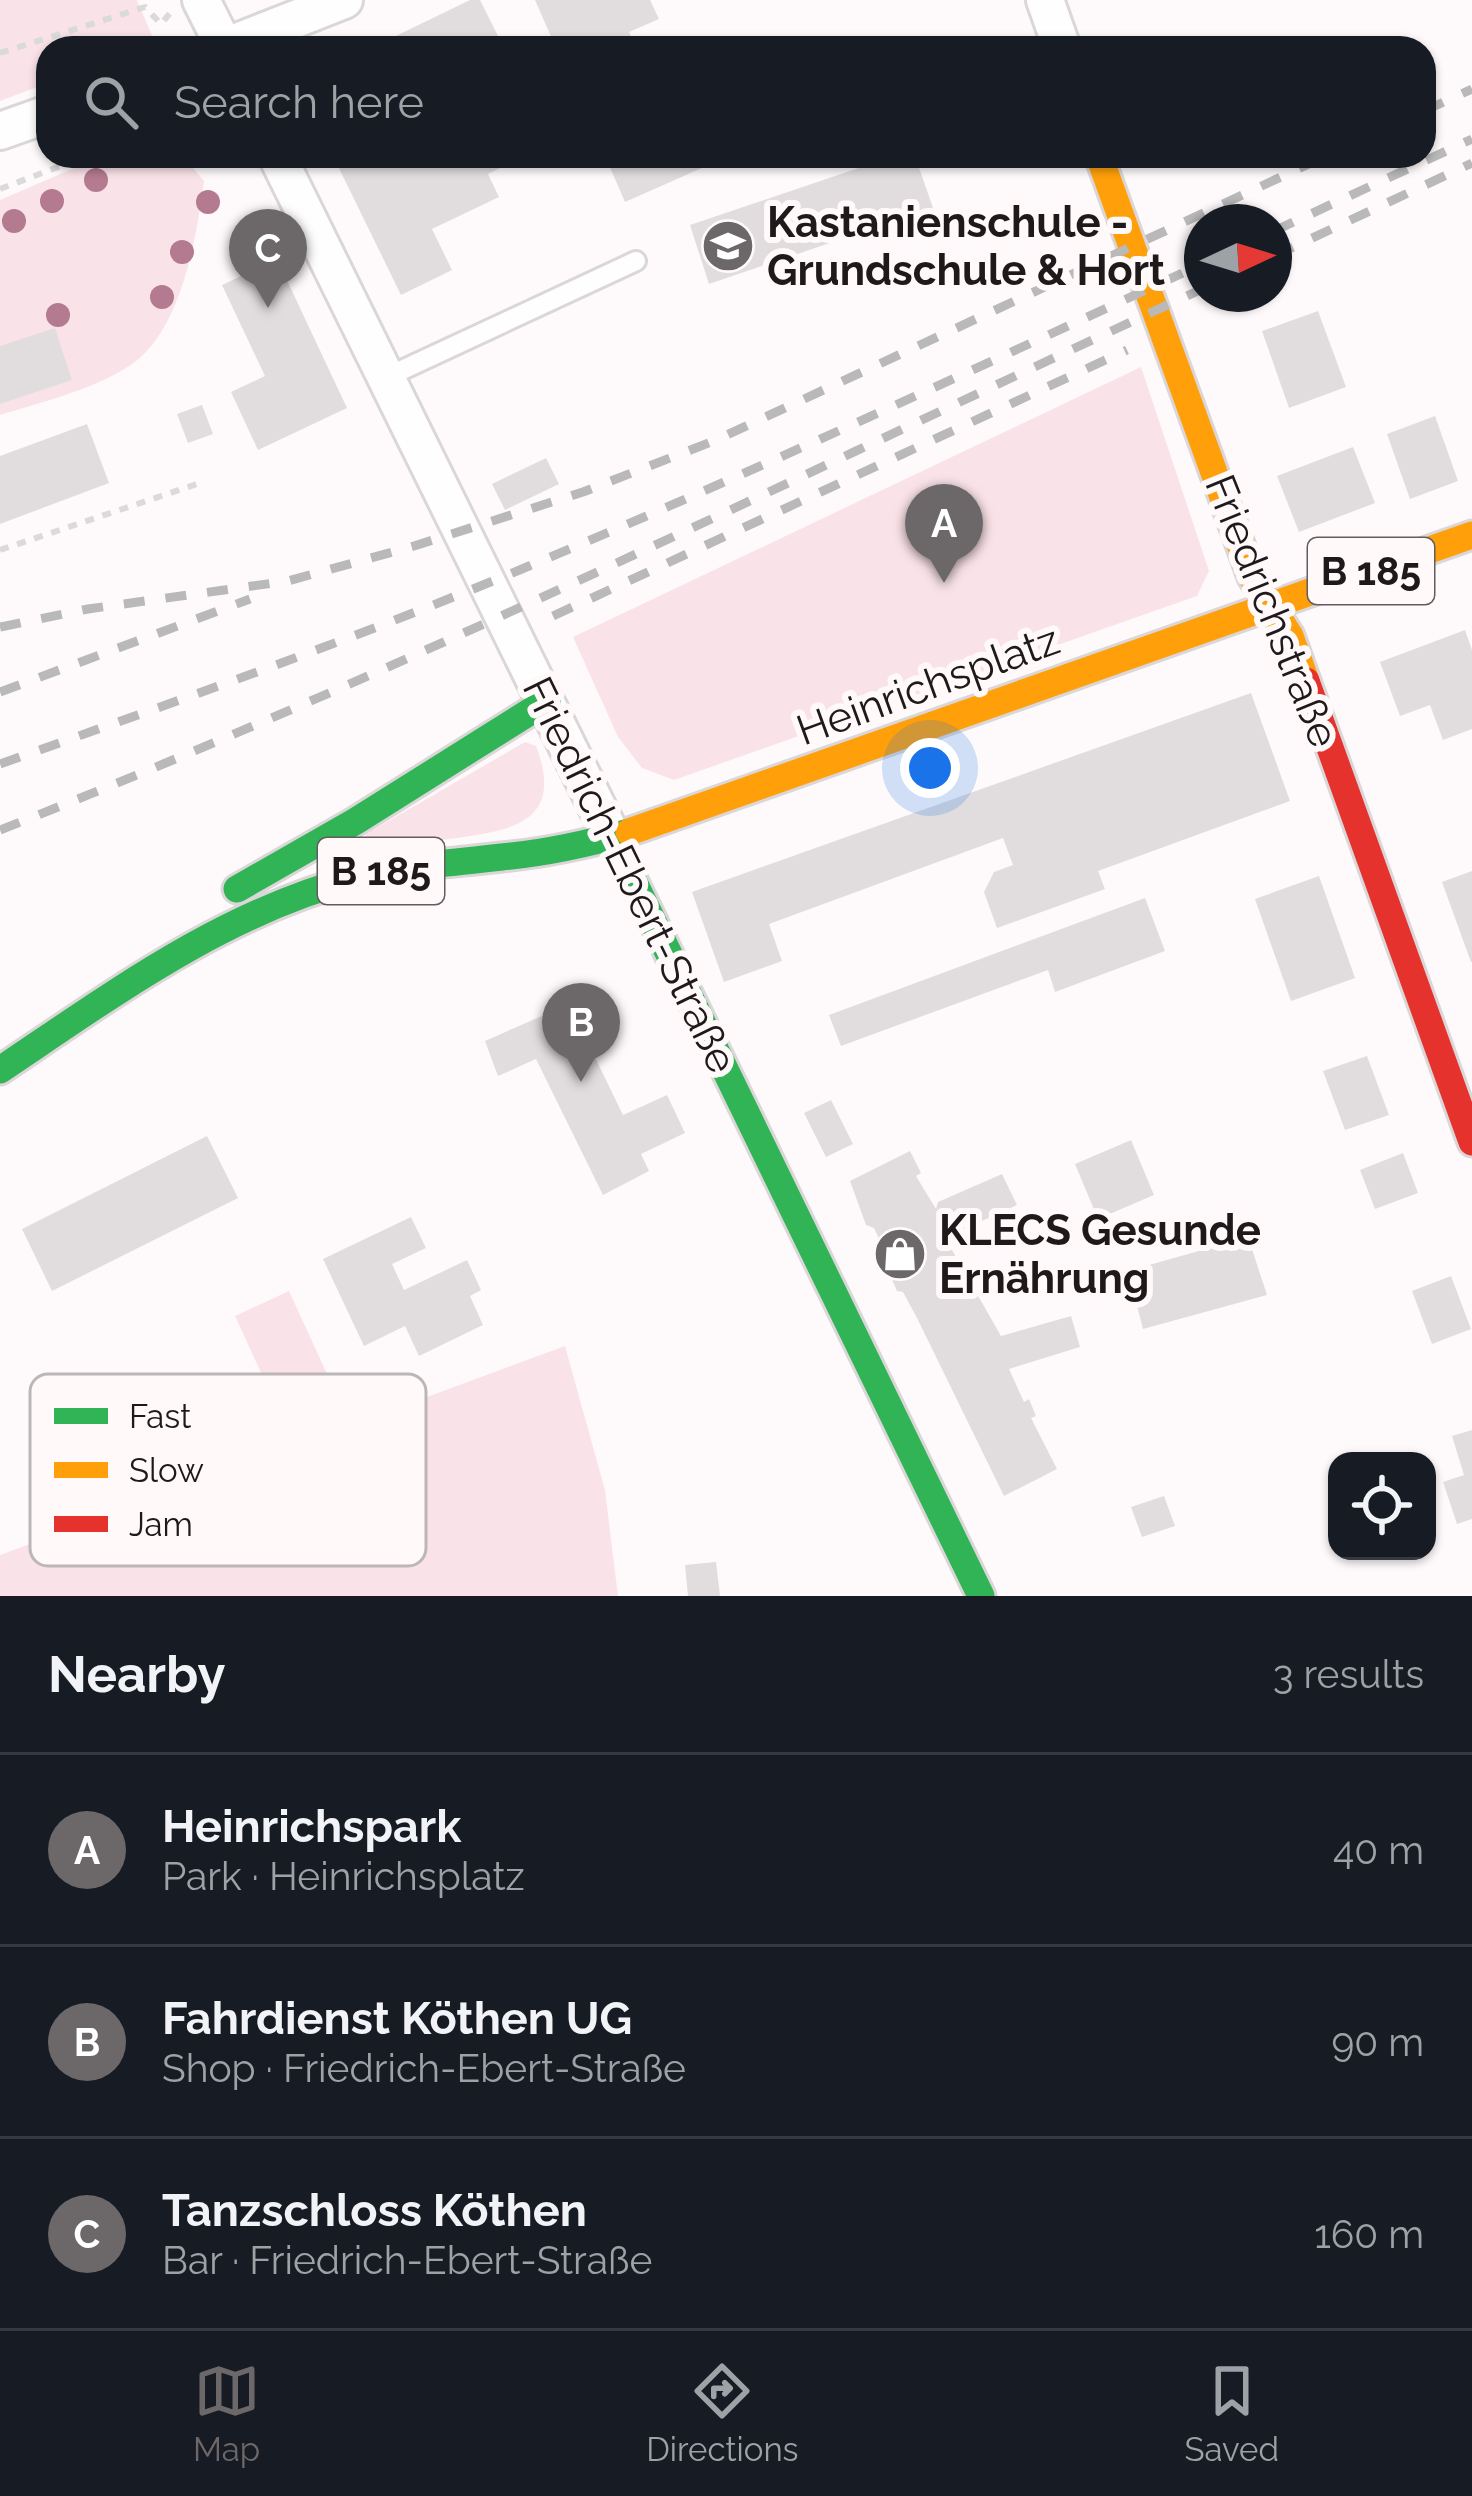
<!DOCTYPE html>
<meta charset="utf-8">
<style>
body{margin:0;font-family:Raleway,sans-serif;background:#20242c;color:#f1f3f6}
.controls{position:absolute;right:36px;bottom:36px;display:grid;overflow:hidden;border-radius:24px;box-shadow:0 3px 9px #0004}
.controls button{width:108px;height:108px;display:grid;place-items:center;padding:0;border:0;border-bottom:3px solid #363941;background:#171b24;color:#f1f3f6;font:60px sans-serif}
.compass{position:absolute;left:1184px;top:204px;width:108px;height:108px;border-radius:50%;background:#171b24;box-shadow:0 3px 9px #0004;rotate:86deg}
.you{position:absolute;left:930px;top:768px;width:42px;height:42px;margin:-30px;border:9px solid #fff;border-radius:50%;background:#1a73e8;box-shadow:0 0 0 18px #1a73e833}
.badge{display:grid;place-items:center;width:78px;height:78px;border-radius:50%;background:#6c6869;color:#fff;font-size:39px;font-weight:700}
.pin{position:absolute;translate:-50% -99px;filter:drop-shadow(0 3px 6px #0008)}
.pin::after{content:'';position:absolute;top:63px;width:42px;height:36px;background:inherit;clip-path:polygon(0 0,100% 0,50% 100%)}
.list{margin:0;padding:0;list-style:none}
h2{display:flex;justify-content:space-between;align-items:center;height:156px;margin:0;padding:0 48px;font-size:51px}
h2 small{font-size:39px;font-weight:400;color:#9ea1a6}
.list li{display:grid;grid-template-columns:78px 1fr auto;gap:36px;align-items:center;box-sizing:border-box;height:192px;padding:0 48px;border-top:3px solid #363941}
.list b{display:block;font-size:45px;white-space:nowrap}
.list p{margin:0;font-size:39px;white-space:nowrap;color:#9ea1a6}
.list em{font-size:39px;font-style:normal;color:#9ea1a6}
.icon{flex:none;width:66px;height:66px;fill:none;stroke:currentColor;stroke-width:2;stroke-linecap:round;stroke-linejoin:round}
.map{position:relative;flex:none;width:1472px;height:1596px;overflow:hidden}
.search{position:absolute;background:#171b24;box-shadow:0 3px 9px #0004;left:36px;right:36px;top:36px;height:132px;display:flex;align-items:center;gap:30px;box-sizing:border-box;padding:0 42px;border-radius:36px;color:#9ea1a6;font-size:45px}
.sheet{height:732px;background:#171b24}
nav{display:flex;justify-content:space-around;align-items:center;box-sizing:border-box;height:168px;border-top:3px solid #363941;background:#171b24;font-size:33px;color:#9ea1a6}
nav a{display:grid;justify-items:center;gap:6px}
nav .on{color:#6c6869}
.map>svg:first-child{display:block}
.green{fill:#fae3e8}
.building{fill:#e1ddde}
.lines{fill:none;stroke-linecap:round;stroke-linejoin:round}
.lane-casing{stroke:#dbd7d8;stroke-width:24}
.street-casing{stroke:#dbd7d8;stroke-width:42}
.fast-casing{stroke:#dbd7d8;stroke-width:33}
.slow-casing{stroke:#dbd7d8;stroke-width:33}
.jam-casing{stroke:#dbd7d8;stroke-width:33}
.path{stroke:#dadada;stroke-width:6;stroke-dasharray:9 9;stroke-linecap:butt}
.lane{stroke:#fffefe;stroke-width:18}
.street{stroke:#fffefe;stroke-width:36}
.fast{stroke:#30b455;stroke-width:27}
.slow{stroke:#ff9f0a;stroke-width:27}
.jam{stroke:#e5322d;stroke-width:27}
.rail{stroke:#bab9ba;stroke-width:9;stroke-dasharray:21 21;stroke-linecap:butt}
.tree{fill:#b47a8f}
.labels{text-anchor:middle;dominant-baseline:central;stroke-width:12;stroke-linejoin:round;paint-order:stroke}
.shield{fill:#fff9fa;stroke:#625c5d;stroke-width:3}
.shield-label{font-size:39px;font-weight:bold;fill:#1e191a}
.poi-label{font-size:42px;font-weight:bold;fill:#1e191a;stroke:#fff9fa;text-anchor:start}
.street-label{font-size:42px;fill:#1e191a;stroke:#fff9fa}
.key{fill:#fff9fa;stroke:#bcb6b7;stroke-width:3}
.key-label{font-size:33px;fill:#1e191a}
</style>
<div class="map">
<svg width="1472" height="1596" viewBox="0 0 1472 1596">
<rect width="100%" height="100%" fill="#fefafb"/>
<path class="green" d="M0 0H137L156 45 146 48H48V83L0 101Z
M102 156H183L204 181C197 234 184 314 144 354 113 385 42 402 0 415V200Z
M1141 367 1209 571 1197 596 674 780 642 768 618 737 573 637Z
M525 742 536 746C566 824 509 831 449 839 421 843 392 846 364 850L366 834Z
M289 1291 334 1389 280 1414 235 1316Z
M565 1346 605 1490 618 1596H0V1555Z"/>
<path class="building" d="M470 0H480L504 48H371Z
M535 0H650L659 19 629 32 636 48H556Z
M333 156H524L488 174 499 197 432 229 452 270 401 295Z
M605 156H729L625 202Z
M894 156H915L933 208 709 284 690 225Z
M277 259 347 408 258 450 231 392 265 376 222 285Z
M1318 311 1346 387 1289 408 1262 331Z
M55 328 72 380 0 404V346Z
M202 405 213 434 188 443 177 414Z
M1435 416 1458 481 1410 499 1387 434Z
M87 424 109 483 0 524V456Z
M1353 447 1375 503 1299 532 1277 476Z
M546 458 559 484 505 510 492 484Z
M1465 630 1472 650V729L1443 740 1430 705 1400 716 1380 662Z
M1251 693 1290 801 1098 871 1105 889 997 928 984 892 994 872 1013 865 1003 838 769 924 782 961 724 982 692 892Z
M1472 871V962H1471L1442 882Z
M1319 876 1355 978 1291 1001 1255 899Z
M1145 898 1165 951 1055 992 1048 970 841 1046 829 1015Z
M569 1004 623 1115 667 1095 685 1133 641 1154 649 1171 603 1195 536 1059 498 1076 485 1041Z
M1367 1056 1389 1115 1345 1130 1323 1071Z
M831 1100 853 1144 826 1157 804 1113Z
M207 1136 238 1198 52 1291 22 1229Z
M1131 1140 1154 1195 1098 1219 1075 1164Z
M910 1151 921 1173 916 1176 936 1209 938 1202 1002 1174 1017 1205 951 1235 948 1243 1001 1336 1071 1316 1080 1347 1009 1369 1024 1402 1029 1399 1036 1416 1031 1418 1057 1469 1004 1496 917 1318 903 1292 897 1291 891 1277 894 1271 874 1228 866 1225 850 1181Z
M1403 1153 1418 1193 1375 1209 1360 1170Z
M411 1217 426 1248 392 1264 404 1290 467 1260 481 1290 470 1296 483 1325 419 1356 405 1326 364 1346 323 1259Z
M1248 1237 1267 1295 1143 1329 1128 1271Z
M1451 1276 1471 1329 1432 1344 1412 1291Z
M1472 1430V1519L1457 1524 1443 1482 1464 1475 1452 1436Z
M1164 1496 1175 1526 1142 1537 1131 1507Z
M716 1562 720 1596H688L685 1565Z"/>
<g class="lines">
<g class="lane-casing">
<path id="lane" d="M387 377 636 261"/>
</g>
<g class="street-casing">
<path id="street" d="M201 0 225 48
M1045 0 1062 48
M222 48 344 0
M0 131 48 114
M277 156 612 837"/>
</g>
<g class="fast-casing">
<path id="fast" d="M612 837 981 1596
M237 889 356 821 547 701
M0 1070C112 995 224 912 356 878 404 865 453 863 502 857 545 853 587 844 629 832"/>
</g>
<g class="slow-casing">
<path id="slow" d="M1099 156 1252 577 1290 636 1306 681
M629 832 1472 535"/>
</g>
<g class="jam-casing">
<path id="jam" d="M1306 681 1472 1142"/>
</g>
<path class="path" d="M0 53 145 7 161 24 170 13
M0 189 87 156
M0 550 200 483"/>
<use href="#lane" class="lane"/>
<use href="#street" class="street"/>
<use href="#fast" class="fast"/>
<use href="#slow" class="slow"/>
<use href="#jam" class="jam"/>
<path class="rail" d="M1424 111 1472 89
M1274 231 1472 139
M1274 256 1472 163
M553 616 1127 350
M0 627 88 609 288 581 414 546 583 492 716 440 1326 156
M0 692 250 599
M0 764C177 701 355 639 529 566 756 471 979 367 1202 264
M0 830C409 670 803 473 1202 289"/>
</g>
<g class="tree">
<circle cx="96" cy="180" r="12"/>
<circle cx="52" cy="201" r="12"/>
<circle cx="208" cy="202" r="12"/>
<circle cx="14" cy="221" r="12"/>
<circle cx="182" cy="252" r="12"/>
<circle cx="162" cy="297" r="12"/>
<circle cx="58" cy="315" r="12"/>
</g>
<defs>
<g id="school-disc" transform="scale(2.7)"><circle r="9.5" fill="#6c6869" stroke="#fff9fa"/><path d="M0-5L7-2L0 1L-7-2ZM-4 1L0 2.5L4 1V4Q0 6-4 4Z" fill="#fff"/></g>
<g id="shop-disc" transform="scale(2.7)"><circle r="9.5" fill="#6c6869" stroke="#fff9fa"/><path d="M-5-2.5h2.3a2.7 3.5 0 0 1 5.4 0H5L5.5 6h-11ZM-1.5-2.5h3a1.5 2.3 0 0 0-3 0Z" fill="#fff"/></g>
</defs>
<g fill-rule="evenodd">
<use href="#school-disc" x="728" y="246"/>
<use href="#shop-disc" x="900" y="1254"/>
</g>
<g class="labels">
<g class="shield">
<rect x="1308" y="538" width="126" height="66" rx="9"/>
<rect x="318" y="838" width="126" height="66" rx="9"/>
</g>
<g class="shield-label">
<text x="1371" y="571">B 185</text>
<text x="381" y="871">B 185</text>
</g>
<g class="poi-label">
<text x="767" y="222">Kastanienschule -<tspan x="767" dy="48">Grundschule &amp; Hort</tspan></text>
<text x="939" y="1230">KLECS Gesunde<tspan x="939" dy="48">Ernährung</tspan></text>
</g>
<g class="street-label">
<text transform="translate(1272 611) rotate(68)">Friedrichstraße</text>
<text transform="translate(928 685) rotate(-20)">Heinrichsplatz</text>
<text transform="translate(630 875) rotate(64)">Friedrich-Ebert-Straße</text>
</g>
</g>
<rect x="30" y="1374" width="396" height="192" rx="18" class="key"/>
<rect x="54" y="1408" width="54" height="16" fill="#30b455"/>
<rect x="54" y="1462" width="54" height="16" fill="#ff9f0a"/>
<rect x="54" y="1516" width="54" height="16" fill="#e5322d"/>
<g class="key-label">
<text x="129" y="1428">Fast</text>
<text x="129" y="1482">Slow</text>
<text x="129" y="1536">Jam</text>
</g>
</svg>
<div class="controls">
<button><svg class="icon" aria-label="locate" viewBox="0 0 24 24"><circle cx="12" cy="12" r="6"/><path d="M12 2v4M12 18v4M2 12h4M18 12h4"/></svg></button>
</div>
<svg class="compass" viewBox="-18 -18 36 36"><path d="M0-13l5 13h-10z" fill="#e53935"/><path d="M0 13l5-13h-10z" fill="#9ea1a6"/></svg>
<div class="you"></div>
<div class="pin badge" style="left:944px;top:583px">A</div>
<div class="pin badge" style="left:581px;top:1082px">B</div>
<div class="pin badge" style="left:268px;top:308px">C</div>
<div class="search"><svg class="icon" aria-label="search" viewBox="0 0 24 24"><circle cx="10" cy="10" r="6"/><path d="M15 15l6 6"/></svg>Search here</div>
</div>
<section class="sheet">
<h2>Nearby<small>3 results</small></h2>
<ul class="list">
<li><span class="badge">A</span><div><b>Heinrichspark</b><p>Park · Heinrichsplatz</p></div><em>40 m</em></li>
<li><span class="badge">B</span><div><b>Fahrdienst Köthen UG</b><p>Shop · Friedrich-Ebert-Straße</p></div><em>90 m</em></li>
<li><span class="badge">C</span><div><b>Tanzschloss Köthen</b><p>Bar · Friedrich-Ebert-Straße</p></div><em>160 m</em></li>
</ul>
</section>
<nav>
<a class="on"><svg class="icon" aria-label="map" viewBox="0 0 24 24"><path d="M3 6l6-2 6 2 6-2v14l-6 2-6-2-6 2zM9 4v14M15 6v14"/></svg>Map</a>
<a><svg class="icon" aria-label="directions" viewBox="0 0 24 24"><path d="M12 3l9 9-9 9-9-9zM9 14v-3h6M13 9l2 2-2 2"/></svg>Directions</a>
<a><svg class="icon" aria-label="saved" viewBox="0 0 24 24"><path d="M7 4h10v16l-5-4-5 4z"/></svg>Saved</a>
</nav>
